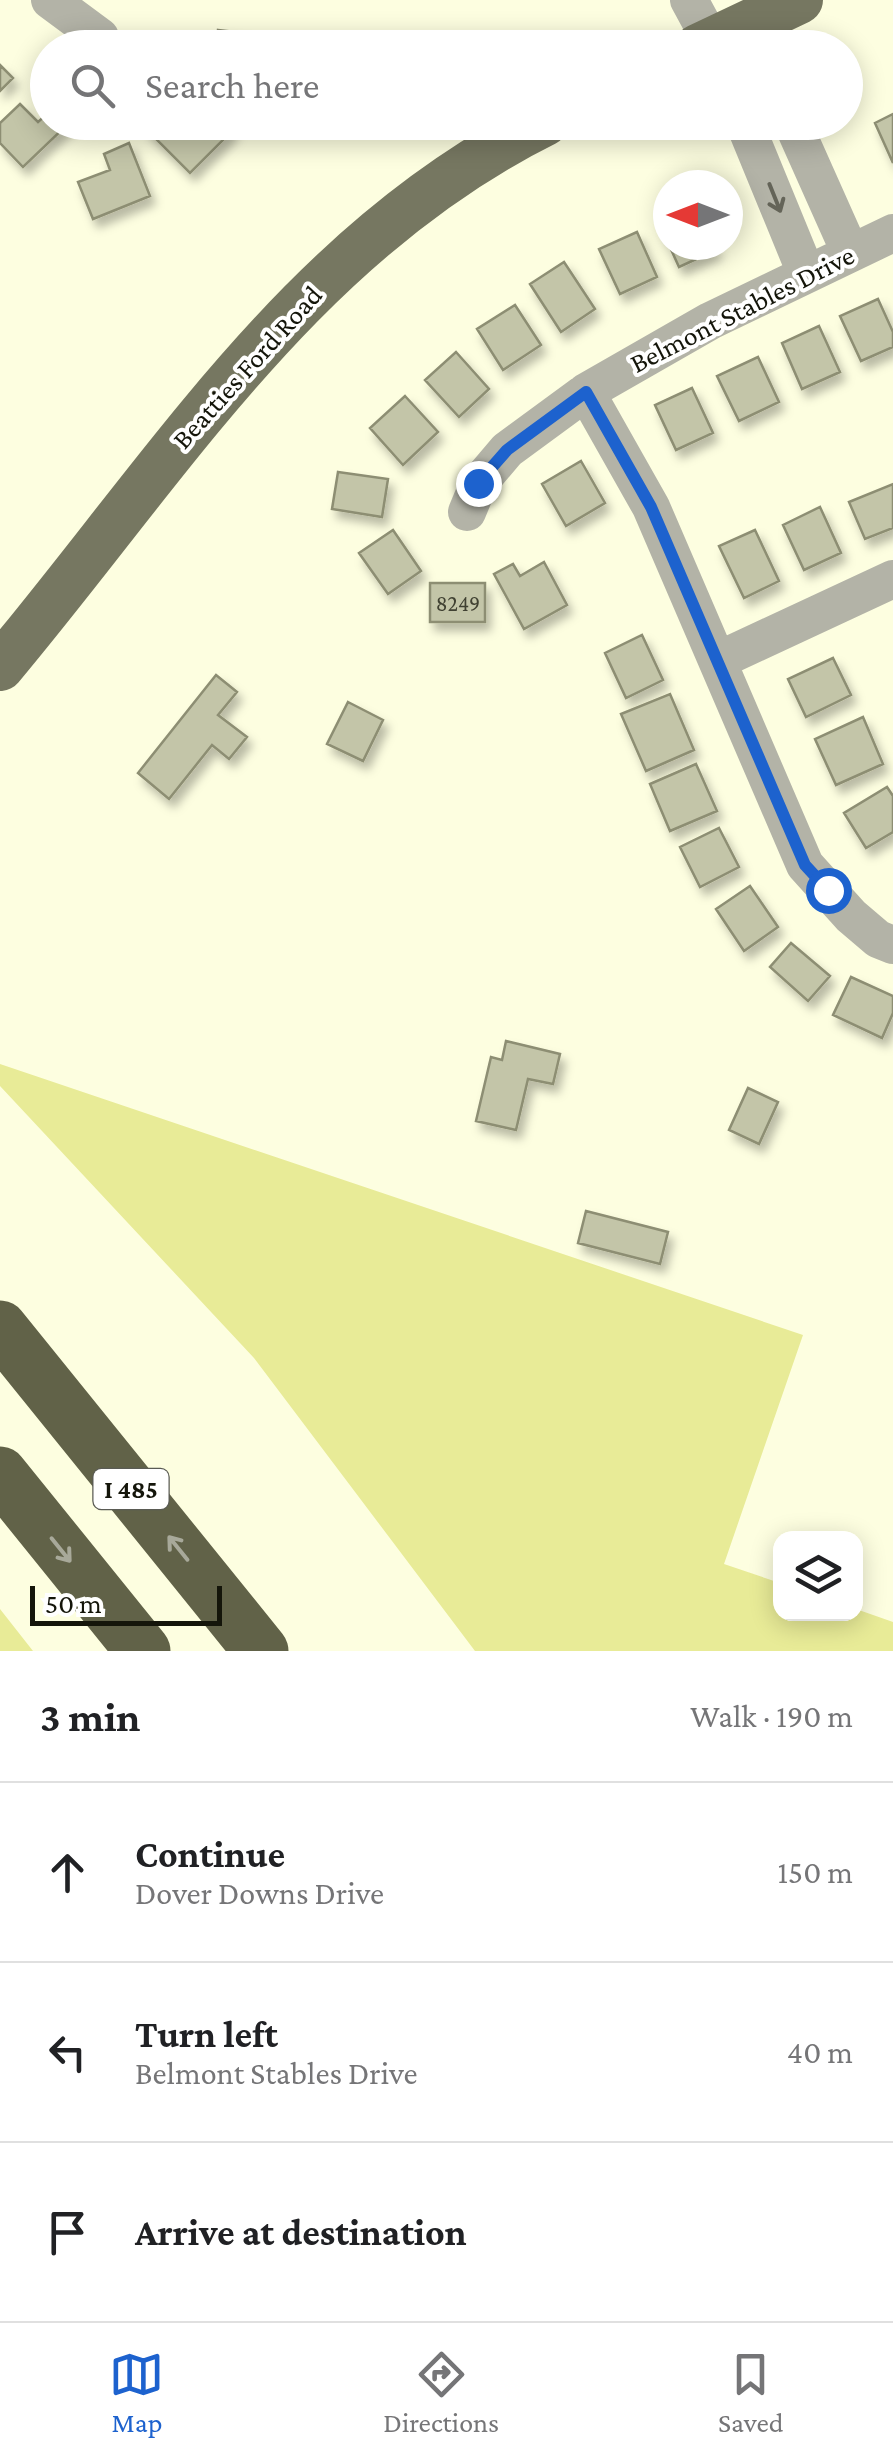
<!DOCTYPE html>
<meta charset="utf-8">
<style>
body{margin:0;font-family:"Crimson Pro",serif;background:#f2f2f2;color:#202124}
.controls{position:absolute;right:30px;bottom:30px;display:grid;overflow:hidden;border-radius:20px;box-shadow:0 5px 25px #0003}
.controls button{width:90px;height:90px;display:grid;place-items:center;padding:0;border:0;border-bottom:2px solid #e0e0e0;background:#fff;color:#202124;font:50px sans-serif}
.compass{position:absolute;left:653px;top:170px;width:90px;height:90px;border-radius:50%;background:#fff;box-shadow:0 5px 25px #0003;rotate:270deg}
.scale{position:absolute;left:30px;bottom:25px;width:192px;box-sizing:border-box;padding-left:10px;border:5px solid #14150a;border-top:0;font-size:28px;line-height:35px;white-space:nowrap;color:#14150a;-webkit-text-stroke:8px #fff;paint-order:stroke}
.stop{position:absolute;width:30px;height:30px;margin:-22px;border:8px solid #1d62ce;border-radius:50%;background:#fff}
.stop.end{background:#1d62ce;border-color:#fff;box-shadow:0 2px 10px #0008}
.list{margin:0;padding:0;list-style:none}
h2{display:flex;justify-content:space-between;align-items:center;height:130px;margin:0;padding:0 40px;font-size:42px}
h2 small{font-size:32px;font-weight:400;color:#757577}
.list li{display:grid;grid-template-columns:65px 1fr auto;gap:30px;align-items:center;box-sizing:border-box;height:180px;padding:0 40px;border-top:2px solid #e0e0e0}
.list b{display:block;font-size:38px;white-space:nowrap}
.list p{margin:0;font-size:32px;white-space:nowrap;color:#757577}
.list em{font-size:32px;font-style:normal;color:#757577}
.icon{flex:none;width:55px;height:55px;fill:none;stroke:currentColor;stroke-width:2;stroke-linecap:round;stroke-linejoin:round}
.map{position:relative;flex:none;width:893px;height:1651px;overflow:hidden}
.search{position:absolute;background:#fff;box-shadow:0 5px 25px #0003;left:30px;right:30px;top:30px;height:110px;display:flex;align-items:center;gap:25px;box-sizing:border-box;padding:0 35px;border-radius:55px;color:#757577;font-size:38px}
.sheet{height:670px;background:#fff}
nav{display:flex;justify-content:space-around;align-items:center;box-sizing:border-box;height:140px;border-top:2px solid #e0e0e0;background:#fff;font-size:28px;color:#757577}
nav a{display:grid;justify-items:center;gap:5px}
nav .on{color:#1d62ce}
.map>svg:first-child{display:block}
.green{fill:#e8eb97}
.building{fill:#c3c5a8;stroke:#8d8e73;stroke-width:2.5;filter:url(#shadow)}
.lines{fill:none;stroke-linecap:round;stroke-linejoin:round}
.minor{stroke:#b3b3a7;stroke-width:38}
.major{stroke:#767761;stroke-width:48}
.highway{stroke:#616248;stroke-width:55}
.oneway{stroke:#646458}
.oneway2{stroke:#a8a99a}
.route{stroke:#1d62ce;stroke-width:12}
.labels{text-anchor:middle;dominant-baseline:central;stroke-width:8;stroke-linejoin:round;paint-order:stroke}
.number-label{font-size:22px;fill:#404132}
.shield{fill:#fff;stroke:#5a5b54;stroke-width:2.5}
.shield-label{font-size:25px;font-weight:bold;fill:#14150a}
.street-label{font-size:28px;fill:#14150a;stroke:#fff}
</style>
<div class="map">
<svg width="893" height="1651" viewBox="0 0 893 1651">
<defs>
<filter id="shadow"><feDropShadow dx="5" dy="8" stdDeviation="5" flood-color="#0004"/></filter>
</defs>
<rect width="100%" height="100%" fill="#fdfee0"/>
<path class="green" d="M0 1064 803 1335 724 1564 780 1583V1614H856V1609L893 1622V1651H475L254 1358 0 1086Z
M0 1609 33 1651H0Z"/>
<path class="building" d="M218 30 254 34 253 48H216Z
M0 65 13 78 0 91Z
M20 104 38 122 48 113V122L68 124 23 167 0 143V123Z
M893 114V163L875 123Z
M150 122H226L233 130 190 173 145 128Z
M129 143 150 196 93 219 78 182 110 170 104 154Z
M668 217V244L658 221Z
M637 232 657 277 620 294 599 249Z
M669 245H714L716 250 679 267Z
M564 262 595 309 561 332 530 284Z
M878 299 893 332V347L861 361 840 316Z
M515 305 541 345 503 370 477 329Z
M819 326 840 372 802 389 782 343Z
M456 352 489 389 459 417 425 380Z
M758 357 779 402 739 421 717 376Z
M692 388 713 433 676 450 655 405Z
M405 396 438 432 403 465 370 428Z
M581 461 605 503 566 526 542 484Z
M338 472 388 479 382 517 332 509Z
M893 484V528L865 539 849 502Z
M820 507 841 553 804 570 783 525Z
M393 530 421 571 388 594 359 553Z
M755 530 779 581 744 598 719 546Z
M544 562 567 605 524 629 494 574 513 564 520 576Z
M430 583H485V622H430Z
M642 635 663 680 626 698 605 653Z
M833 658 851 695 806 717 788 679Z
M216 675 237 692 218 715 247 737 229 759 212 745 169 799 138 773Z
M670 694 694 750 646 771 621 714Z
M348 702 383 720 363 761 327 744Z
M863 717 883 764 836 785 815 739Z
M696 764 717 811 670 831 650 784Z
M887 787 893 796V832L866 848 844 813Z
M719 828 739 867 700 887 680 847Z
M750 886 778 927 744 951 716 909Z
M791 943 830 976 808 1001 770 967Z
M851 977 893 996V1013L882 1038 833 1015Z
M506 1041 560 1054 553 1084 528 1079 516 1130 476 1121 491 1057 502 1060Z
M748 1088 778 1102 759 1144 729 1130Z
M586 1211 668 1232 660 1264 578 1243Z"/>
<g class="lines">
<path class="minor" d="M50 0 100 37
M689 0 715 48
M744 122 806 273
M792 122 850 252
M586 392 651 507 805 865 851 916 878 939 893 945
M467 512 479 483 507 450 586 392 710 321 893 233
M719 660 893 579"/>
<path class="major" d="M698 48 799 0
M0 667C167 468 303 242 545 122"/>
<path class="highway" d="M0 1328 261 1651
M0 1474 143 1651"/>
</g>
<defs><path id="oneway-shaft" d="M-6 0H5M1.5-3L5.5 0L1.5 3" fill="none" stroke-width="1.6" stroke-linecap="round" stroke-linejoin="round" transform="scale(2.5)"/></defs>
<use class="oneway" href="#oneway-shaft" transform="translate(775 198) rotate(68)"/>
<g class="oneway2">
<use href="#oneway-shaft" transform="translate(178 1548) rotate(-129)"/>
<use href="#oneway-shaft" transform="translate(61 1550) rotate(51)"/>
</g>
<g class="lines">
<path class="route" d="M478 483 507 450 586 392 651 507 805 865 828 890"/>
</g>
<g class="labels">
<g class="number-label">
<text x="458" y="603">8249</text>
</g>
<rect class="shield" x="93.5" y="1469" width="75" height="40" rx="8"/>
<g class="shield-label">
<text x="131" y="1489">I 485</text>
</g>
<g class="street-label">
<text transform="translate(742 309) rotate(-27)">Belmont Stables Drive</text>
<text transform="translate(247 367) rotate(-48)">Beatties Ford Road</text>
</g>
</g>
</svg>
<div class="controls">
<button><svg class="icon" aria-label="layers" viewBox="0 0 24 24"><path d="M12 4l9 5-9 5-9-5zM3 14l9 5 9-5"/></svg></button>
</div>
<svg class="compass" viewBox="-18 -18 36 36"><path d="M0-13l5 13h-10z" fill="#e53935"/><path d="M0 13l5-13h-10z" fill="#757577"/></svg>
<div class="scale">50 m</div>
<div class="stop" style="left:828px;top:890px"></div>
<div class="stop end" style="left:478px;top:483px"></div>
<div class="search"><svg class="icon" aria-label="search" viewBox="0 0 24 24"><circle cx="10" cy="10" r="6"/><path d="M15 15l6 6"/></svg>Search here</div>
</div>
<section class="sheet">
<h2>3 min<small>Walk · 190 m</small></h2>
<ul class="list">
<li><svg class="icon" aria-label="ahead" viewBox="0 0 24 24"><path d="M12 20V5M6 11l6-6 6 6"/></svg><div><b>Continue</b><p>Dover Downs Drive</p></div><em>150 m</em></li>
<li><svg class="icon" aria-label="left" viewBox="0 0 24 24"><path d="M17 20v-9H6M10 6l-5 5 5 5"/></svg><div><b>Turn left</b><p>Belmont Stables Drive</p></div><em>40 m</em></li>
<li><svg class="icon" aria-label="arrive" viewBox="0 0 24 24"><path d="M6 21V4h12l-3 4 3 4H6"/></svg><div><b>Arrive at destination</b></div></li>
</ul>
</section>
<nav>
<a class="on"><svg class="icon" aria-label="map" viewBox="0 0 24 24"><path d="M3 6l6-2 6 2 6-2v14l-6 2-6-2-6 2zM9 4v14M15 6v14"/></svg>Map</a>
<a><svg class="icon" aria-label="directions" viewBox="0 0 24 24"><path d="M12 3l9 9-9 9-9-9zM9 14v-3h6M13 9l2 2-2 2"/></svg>Directions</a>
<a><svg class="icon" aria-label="saved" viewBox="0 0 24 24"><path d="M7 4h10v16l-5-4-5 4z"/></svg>Saved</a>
</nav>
